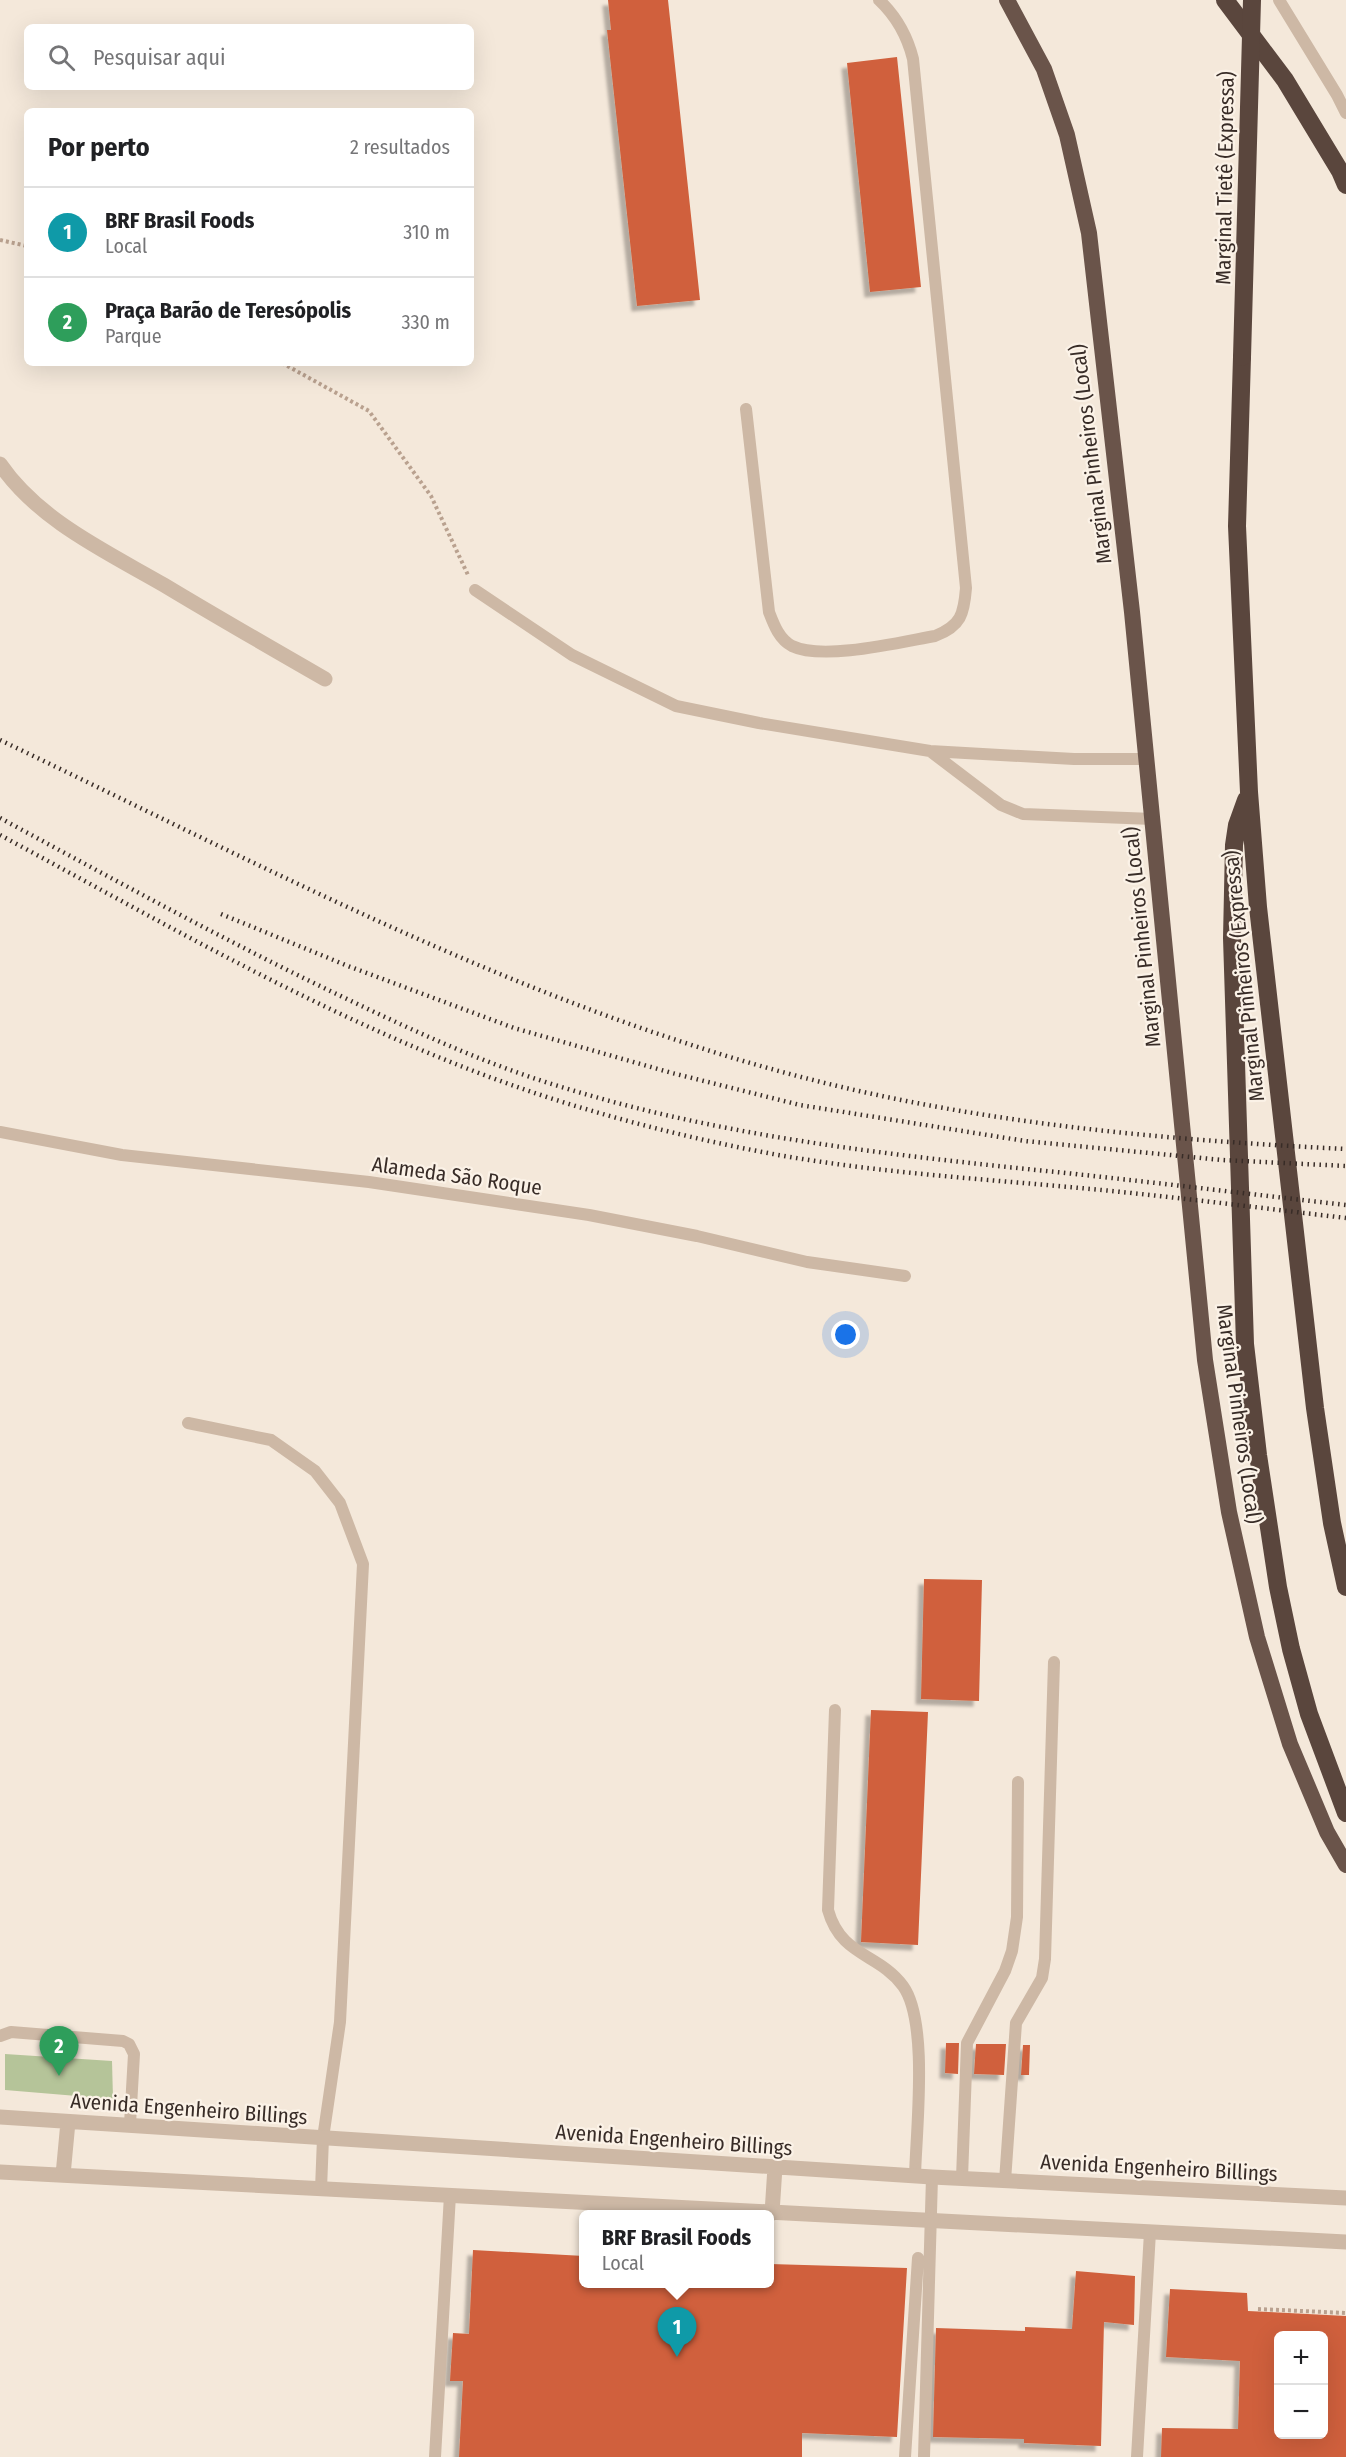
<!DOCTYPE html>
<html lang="pt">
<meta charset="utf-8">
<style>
body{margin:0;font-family:"Fira Sans Condensed",sans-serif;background:#f6f6f6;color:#202124}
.controls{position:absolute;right:18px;bottom:18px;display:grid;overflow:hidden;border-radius:9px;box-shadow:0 6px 24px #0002}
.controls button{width:54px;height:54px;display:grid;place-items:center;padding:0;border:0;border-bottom:2px solid #e0e0e0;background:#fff;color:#202124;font:30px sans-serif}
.you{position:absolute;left:846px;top:1335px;width:21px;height:21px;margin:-15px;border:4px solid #fff;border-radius:50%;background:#1a73e8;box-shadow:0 0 0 9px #1a73e833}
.badge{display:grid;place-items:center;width:39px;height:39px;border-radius:50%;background:#ea580c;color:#fff;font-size:20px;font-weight:700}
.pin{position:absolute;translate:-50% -50px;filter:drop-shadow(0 2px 3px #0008)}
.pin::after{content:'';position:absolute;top:32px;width:21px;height:18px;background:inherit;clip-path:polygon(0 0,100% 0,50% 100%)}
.popup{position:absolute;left:579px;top:2210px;width:195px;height:78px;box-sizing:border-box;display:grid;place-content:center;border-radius:9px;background:#fff;filter:drop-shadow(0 2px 4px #0005);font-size:20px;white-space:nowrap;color:#757577}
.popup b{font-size:22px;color:#202124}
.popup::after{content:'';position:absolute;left:50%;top:100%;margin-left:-12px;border:12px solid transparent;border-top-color:#fff}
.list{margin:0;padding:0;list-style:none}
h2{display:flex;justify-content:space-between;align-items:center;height:78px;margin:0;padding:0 24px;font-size:26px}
h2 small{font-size:20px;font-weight:400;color:#757577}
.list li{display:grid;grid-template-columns:39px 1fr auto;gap:18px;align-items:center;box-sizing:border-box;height:90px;padding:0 24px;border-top:2px solid #e0e0e0}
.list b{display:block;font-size:22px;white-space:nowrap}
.list p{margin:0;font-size:20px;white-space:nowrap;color:#757577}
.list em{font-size:20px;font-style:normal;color:#757577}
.icon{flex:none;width:33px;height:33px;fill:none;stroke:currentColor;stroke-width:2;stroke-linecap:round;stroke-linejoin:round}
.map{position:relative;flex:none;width:1346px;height:2457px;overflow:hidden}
.search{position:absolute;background:#fff;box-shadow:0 6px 24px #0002;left:24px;top:24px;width:450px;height:66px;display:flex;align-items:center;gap:15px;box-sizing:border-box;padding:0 21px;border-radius:9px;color:#757577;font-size:22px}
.panel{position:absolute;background:#fff;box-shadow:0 6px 24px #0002;left:24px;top:108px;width:450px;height:258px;border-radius:9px}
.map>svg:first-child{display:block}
.green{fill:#b5c499}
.building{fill:#d0613c;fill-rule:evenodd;filter:url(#shadow)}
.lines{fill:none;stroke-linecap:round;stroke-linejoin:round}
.path{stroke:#b9a18f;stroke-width:4;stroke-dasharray:3 3;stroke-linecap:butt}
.service{stroke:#cdb8a5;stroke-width:12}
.minor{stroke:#cdb8a5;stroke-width:15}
.tertiary{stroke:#cdb8a5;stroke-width:15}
.trunk{stroke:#6a544a;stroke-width:16}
.motorway{stroke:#5a463d;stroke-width:18}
.rail{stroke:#382c27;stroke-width:4.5;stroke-dasharray:1.5 4.5;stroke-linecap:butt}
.motorway-bridge{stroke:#5a463d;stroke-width:18}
.labels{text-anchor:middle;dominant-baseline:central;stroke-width:4.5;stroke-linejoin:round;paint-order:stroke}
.street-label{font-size:21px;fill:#382c27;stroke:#fbf2e7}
</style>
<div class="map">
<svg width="1346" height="2457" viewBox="0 0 1346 2457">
<defs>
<filter id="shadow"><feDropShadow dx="-5.5" dy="5.5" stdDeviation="1.5" flood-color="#0004"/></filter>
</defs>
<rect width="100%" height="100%" fill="#f4e8da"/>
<path class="green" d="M5 2054 112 2061 113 2099 5 2090Z"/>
<path class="building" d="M608 0H668L700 300 637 306 607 30H611Z
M897 57 921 287 870 292 847 63Z
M924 1579 982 1580 979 1701 921 1699Z
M871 1710 928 1712 918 1945 861 1942Z
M946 2043H959L958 2074 945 2073Z
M976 2044H1006L1004 2075 974 2074Z
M1023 2045H1030L1029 2075H1021Z
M473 2250 584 2256V2283H770V2264L907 2268 897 2437 802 2433V2457H459L463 2381H450L453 2333 469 2334Z
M1076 2271 1135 2276 1134 2325 1104 2322 1101 2446 1024 2443V2439L933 2437 936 2328 1025 2331V2327L1072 2329Z
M1170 2289 1247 2293 1248 2311 1346 2316V2457H1161L1162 2428 1238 2429 1240 2361 1166 2357ZM1278 2336H1323V2434H1278Z"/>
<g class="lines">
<path class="path" d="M0 240 27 246
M282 363 369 411 431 496 468 575
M1258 2309 1346 2313"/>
<path class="service" d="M1279 0 1337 95 1346 113
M746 409 769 612C774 625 779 639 792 646 823 661 901 642 935 636 961 626 964 614 966 588L913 59C907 35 897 17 879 0
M475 590 572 655 676 706 759 723 930 751 1074 759H1147
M930 751 1001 805 1023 814 1153 819
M0 1132 122 1155 369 1182 589 1215 697 1236 807 1262 905 1276
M188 1423 271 1440 315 1471 340 1503 363 1564 340 2022 323 2138 321 2189
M835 1710 828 1910C841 1957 879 1953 903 1986 929 2022 916 2131 915 2176
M0 2036 11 2032 123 2041 129 2044 134 2054 130 2124
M962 2178 967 2043 1005 1971 1012 1951 1017 1917 1018 1782
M1005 2181 1016 2023 1042 1978 1045 1959 1054 1662
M435 2457 450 2195
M905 2457 918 2258
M924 2457 932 2177
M1137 2457 1150 2232"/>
<path class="minor" d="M0 464C38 520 107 552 164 585 217 617 271 648 325 679"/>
<path class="tertiary" d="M0 2117 932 2177 1346 2198
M0 2172 1346 2242
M63 2175 68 2122
M772 2213 775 2167"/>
<path class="trunk" d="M1007 0 1044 69 1067 135 1089 233 1132 612 1205 1360 1229 1512 1257 1637 1290 1744 1327 1832 1346 1865"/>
<path class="motorway" d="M1225 0 1285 80 1340 171 1346 185
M1242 357 1237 526 1249 792 1258 907 1315 1408 1332 1523 1346 1587
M1246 800 1237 825 1234 845 1232 938 1245 1344 1258 1455 1278 1587 1291 1649 1309 1714 1346 1813"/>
<path class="rail" d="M0 740C262 865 526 1007 809 1079 985 1124 1165 1140 1346 1149
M0 818C115 880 229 943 347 999 418 1033 490 1066 565 1088 724 1137 890 1155 1056 1172 1152 1182 1249 1194 1346 1205
M0 835C188 936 374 1046 579 1107 642 1126 708 1142 773 1154 878 1173 985 1179 1091 1189 1176 1197 1261 1208 1346 1218
M221 914 348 966 514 1028 672 1073 800 1105 1025 1141 1222 1160 1346 1166"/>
<path class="motorway-bridge" d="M1242 357 1252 0"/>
</g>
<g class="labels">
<g class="street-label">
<text transform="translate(1225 178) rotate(-89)">Marginal Tietê (Expressa)</text>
<text transform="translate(1091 454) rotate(-97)">Marginal Pinheiros (Local)</text>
<text transform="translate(1142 937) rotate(-96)">Marginal Pinheiros (Local)</text>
<text transform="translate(1244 976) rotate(-96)">Marginal Pinheiros (Expressa)</text>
<text transform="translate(457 1176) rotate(8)">Alameda São Roque</text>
<text transform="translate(1239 1414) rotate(82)">Marginal Pinheiros (Local)</text>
<text transform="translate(189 2109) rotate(4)">Avenida Engenheiro Billings</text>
<text transform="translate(674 2140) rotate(4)">Avenida Engenheiro Billings</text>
<text transform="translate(1159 2168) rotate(3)">Avenida Engenheiro Billings</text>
</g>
</g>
</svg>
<div class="controls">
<button>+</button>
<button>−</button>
</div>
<div class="you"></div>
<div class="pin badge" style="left:677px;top:2357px;background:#0f9aa8">1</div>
<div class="popup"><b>BRF Brasil Foods</b>Local</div>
<div class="pin badge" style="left:59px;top:2076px;background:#2e9e5b">2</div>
<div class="search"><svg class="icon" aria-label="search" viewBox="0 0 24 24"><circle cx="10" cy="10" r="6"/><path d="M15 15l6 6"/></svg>Pesquisar aqui</div>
<section class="panel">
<h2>Por perto<small>2 resultados</small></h2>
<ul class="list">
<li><span class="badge" style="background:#0f9aa8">1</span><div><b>BRF Brasil Foods</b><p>Local</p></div><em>310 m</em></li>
<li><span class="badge" style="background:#2e9e5b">2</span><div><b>Praça Barão de Teresópolis</b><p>Parque</p></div><em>330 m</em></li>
</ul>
</section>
</div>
